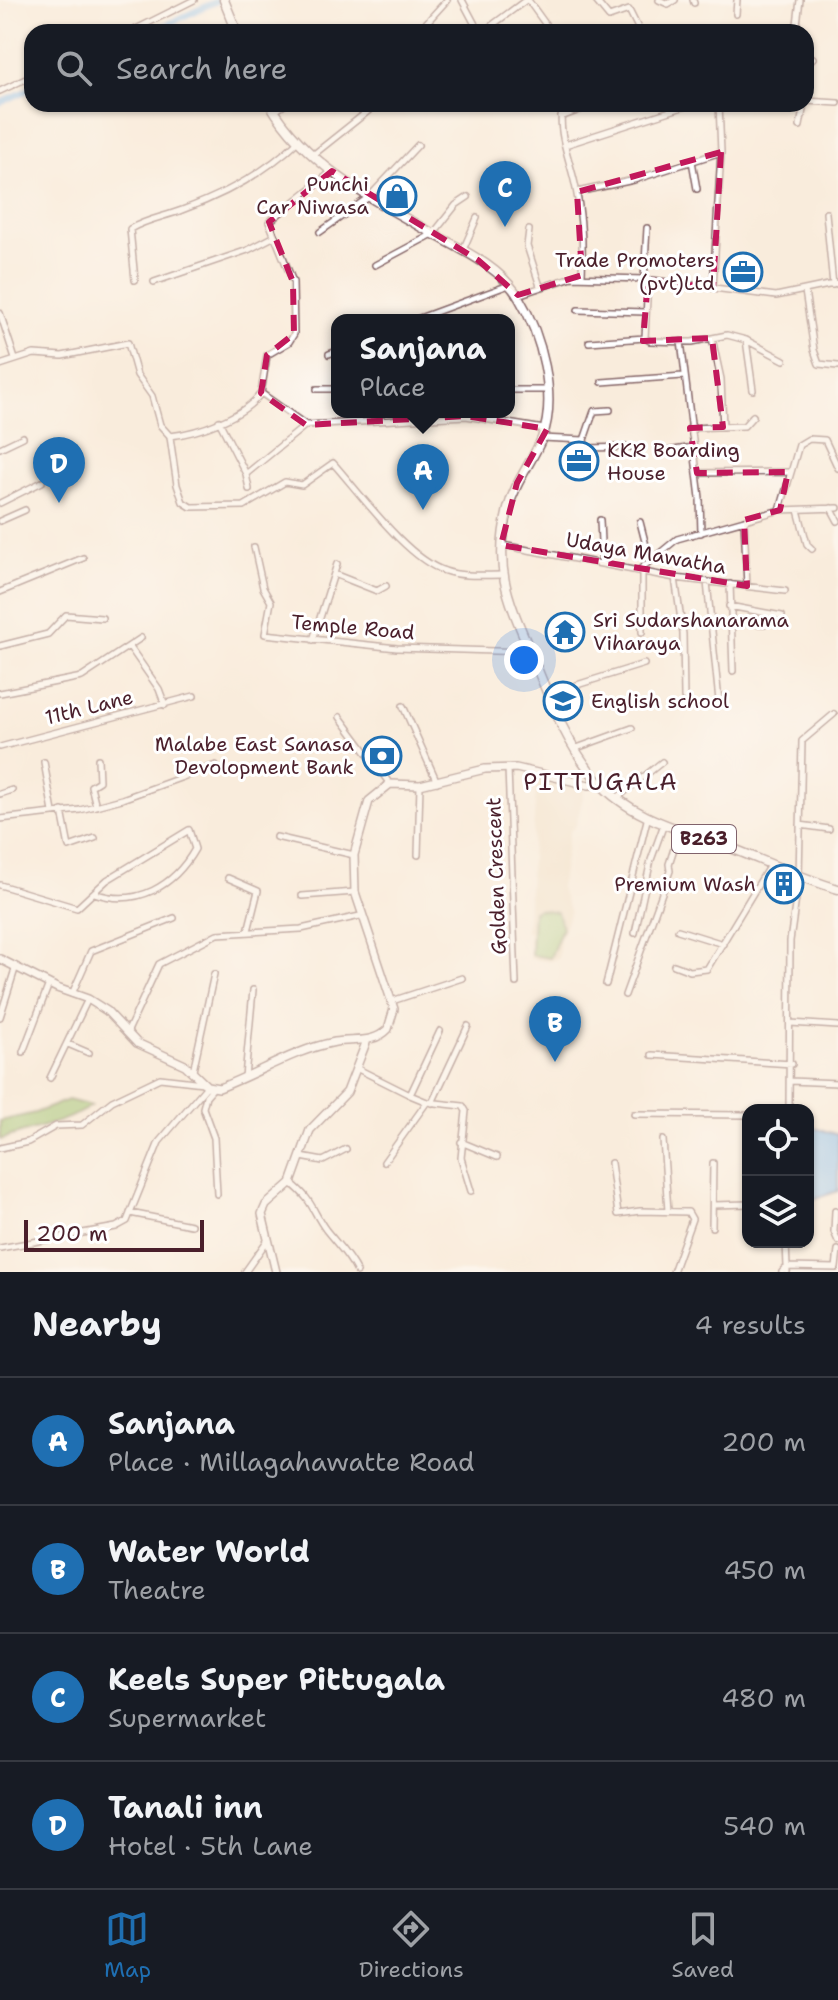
<!DOCTYPE html>
<meta charset="utf-8">
<style>
body{margin:0;font-family:"Shantell Sans",sans-serif;background:#242831;color:#f1f3f6}
.controls{position:absolute;right:24px;bottom:24px;display:grid;overflow:hidden;border-radius:16px;box-shadow:0 2px 6px #0004}
.controls button{width:72px;height:72px;display:grid;place-items:center;padding:0;border:0;border-bottom:2px solid #363941;background:#171b24;color:#f1f3f6;font:40px sans-serif}
.scale{position:absolute;left:24px;bottom:20px;width:180px;box-sizing:border-box;padding-left:8px;border:4px solid #4a1f2b;border-top:0;font-size:22px;line-height:28px;white-space:nowrap;color:#4a1f2b;-webkit-text-stroke:6px #fff;paint-order:stroke}
.you{position:absolute;left:524px;top:660px;width:28px;height:28px;margin:-20px;border:6px solid #fff;border-radius:50%;background:#1a73e8;box-shadow:0 0 0 12px #1a73e833}
.badge{display:grid;place-items:center;width:52px;height:52px;border-radius:50%;background:#1f6fb2;color:#fff;font-size:26px;font-weight:700}
.pin{position:absolute;translate:-50% -66px;filter:drop-shadow(0 2px 4px #0008)}
.pin::after{content:'';position:absolute;top:42px;width:28px;height:24px;background:inherit;clip-path:polygon(0 0,100% 0,50% 100%)}
.popup{position:absolute;left:331px;top:314px;width:184px;height:104px;box-sizing:border-box;display:grid;place-content:center;border-radius:16px;background:#171b24;filter:drop-shadow(0 2px 6px #0005);font-size:26px;white-space:nowrap;color:#9ea1a6}
.popup b{font-size:30px;color:#f1f3f6}
.popup::after{content:'';position:absolute;left:50%;top:100%;margin-left:-16px;border:16px solid transparent;border-top-color:#171b24}
.list{margin:0;padding:0;list-style:none}
h2{display:flex;justify-content:space-between;align-items:center;height:104px;margin:0;padding:0 32px;font-size:34px}
h2 small{font-size:26px;font-weight:400;color:#9ea1a6}
.list li{display:grid;grid-template-columns:52px 1fr auto;gap:24px;align-items:center;box-sizing:border-box;height:128px;padding:0 32px;border-top:2px solid #363941}
.list b{display:block;font-size:30px;white-space:nowrap}
.list p{margin:0;font-size:26px;white-space:nowrap;color:#9ea1a6}
.list em{font-size:26px;font-style:normal;color:#9ea1a6}
.icon{flex:none;width:44px;height:44px;fill:none;stroke:currentColor;stroke-width:2;stroke-linecap:round;stroke-linejoin:round}
.map{position:relative;flex:none;width:838px;height:1272px;overflow:hidden}
.search{position:absolute;background:#171b24;box-shadow:0 2px 6px #0004;left:24px;right:24px;top:24px;height:88px;display:flex;align-items:center;gap:20px;box-sizing:border-box;padding:0 28px;border-radius:24px;color:#9ea1a6;font-size:30px}
.sheet{height:616px;background:#171b24}
nav{display:flex;justify-content:space-around;align-items:center;box-sizing:border-box;height:112px;border-top:2px solid #363941;background:#171b24;font-size:22px;color:#9ea1a6}
nav a{display:grid;justify-items:center;gap:4px}
nav .on{color:#1f6fb2}
.map>svg:first-child{display:block}
.built{fill:#ecd8ba}
.green{fill:#9ac26d;stroke:#72704c;stroke-width:2}
.water{fill:#7cb9ef;stroke:#636c8d;stroke-width:2}
.lines{fill:none;stroke-linecap:round;stroke-linejoin:round}
.canal{stroke:#7cb9ef;stroke-width:6}
.street-casing{stroke:#876769;stroke-width:8}
.secondary-casing{stroke:#876769;stroke-width:10}
.primary-casing{stroke:#876769;stroke-width:11}
.street{stroke:#fff;stroke-width:5}
.secondary{stroke:#fff;stroke-width:7}
.primary{stroke:#fff;stroke-width:8}
.marked{fill:none;stroke:#c2185b;stroke-width:6;stroke-dasharray:16 10;stroke-linejoin:round}
.labels{text-anchor:middle;dominant-baseline:central;stroke-width:6;stroke-linejoin:round;paint-order:stroke}
.shield{fill:#fff;stroke:#80626b;stroke-width:2}
.shield-label{font-size:18px;font-weight:bold;fill:#4a1f2b}
.poi-label{font-size:20px;fill:#4a1f2b;stroke:#fff;text-anchor:end}
.street-label{font-size:20px;fill:#4a1f2b;stroke:#fff}
.quarter-label{font-size:24px;letter-spacing:2px;fill:#4a1f2b;stroke:#fff}
</style>
<div class="map">
<svg width="838" height="1272" viewBox="0 0 838 1272">
<rect width="100%" height="100%" fill="#fff"/>
<filter id="ink" filterUnits="userSpaceOnUse"><feTurbulence type="fractalNoise" baseFrequency=".0125" numOctaves="2"/><feDisplacementMap in="SourceGraphic" scale="16" xChannelSelector="R" yChannelSelector="G"/><feConvolveMatrix kernelMatrix="1 2 1 2 8 2 1 2 1" color-interpolation-filters="sRGB"/></filter>
<filter id="wash" filterUnits="userSpaceOnUse"><feTurbulence type="fractalNoise" baseFrequency=".006" numOctaves="4" result="noise"/><feDisplacementMap in="SourceGraphic" scale="32" xChannelSelector="R" yChannelSelector="G"/><feGaussianBlur stdDeviation="1.8" result="paint"/><feColorMatrix in="noise" values="0 0 0 0 0 0 0 0 0 0 0 0 0 0 0 0 0 1.4 0 .05"/><feComposite in="paint" operator="in"/></filter>
<g filter="url(#wash)">
<rect width="100%" height="100%" fill="#f9ecdc"/>
<path class="built" d="M537 777 585 788 576 825 569 832 560 888 570 912 560 938 558 958 549 961 530 959 529 932H526Z"/>
<path class="green" d="M538 909 557 912 562 928 550 958 531 955 533 911Z
M68 1100 91 1106C64 1124 31 1128 0 1140V1121L35 1113Z"/>
<path class="water" d="M816 1128 838 1135V1191L808 1201V1131Z"/>
<g class="lines">
<path class="canal" d="M151 32 219 0
M0 103 32 88"/>
</g>
</g>
<g filter="url(#ink)">
<g class="lines">
<g class="street-casing">
<path id="street" d="M462 0 479 32
M528 0 546 25
M595 0 609 17 629 10 640 32
M659 0 668 4 675 0
M693 0 694 3
M736 14 737 0
M130 32 194 0
M418 32 447 0
M483 32 526 0
M796 32 800 0
M806 65 813 58
M806 85V93
M0 91 32 76
M806 101 838 103
M563 104C556 133 571 161 576 189 582 218 583 247 582 276
M275 111 286 104
M561 117 596 104
M800 126 804 104
M565 145 692 104
M313 155 377 104
M692 161 697 189
M577 192 634 180 721 152
M826 213 833 285
M529 230 527 246 540 286
M320 232 369 197 418 145
M463 250 477 218
M375 265 433 234 456 205 468 197
M644 279 647 228
M135 280 130 229C147 219 164 217 182 210 226 194 265 173 298 141
M154 282 248 250 275 236
M713 288 721 152 719 104
M805 291 814 350 819 364 838 366
M518 295 572 277 644 279 776 296 838 283
M578 310 645 312
M0 313 15 359
M414 320 509 285
M645 338 648 280
M712 338 721 379 723 427
M746 340 753 390
M681 341 700 498 701 533
M589 342 645 338 650 341 692 342 727 335 746 340 784 360
M329 354 337 351
M0 365 34 354 62 356 128 343 137 375 152 396 160 425 170 436C198 433 244 417 261 393L306 425 466 416 544 429
M602 382 683 376
M317 389H337
M509 390H546
M261 393 267 355 289 342 294 334 293 282 269 222 331 172
M219 421 246 474 249 489
M690 428 744 426 753 416
M170 437 177 485 183 502 191 507 244 506 285 482 302 485 333 463C360 493 407 559 445 571 462 577 483 575 501 575
M542 438 584 440 586 448 635 447
M584 440 594 411 610 410
M0 448 23 437
M662 452 693 447
M697 473 788 472
M246 474 306 425
M0 503 42 482
M831 508 838 521
M780 510 799 445 809 439 825 440 838 468
M798 510 807 544 812 549
M600 520 602 564
M744 520 747 586
M0 521 25 510
M640 522 650 561
M502 545 675 578 785 591
M254 547 263 588 271 602 265 634 397 648 530 652
M638 571 677 539 780 510 838 508
M334 574 377 591 386 586
M675 578 683 634 684 698
M707 582 719 701
M730 584 733 671
M0 592 83 558
M729 606 782 616
M729 622 764 624
M642 632V572
M313 640 337 564
M0 646 48 634 66 615 102 618
M129 646 159 689 165 705
M0 693 82 677 141 638
M548 694 644 664
M403 706 437 782
M340 717 390 784
M0 747 194 696
M574 749 632 728
M44 762 53 812
M508 768 516 983
M0 794 12 790
M617 798 662 762
M96 806 91 786 99 781 98 759
M62 811 69 847 95 838
M0 819 80 810 122 799 216 765
M800 825 829 829
M276 837 354 855
M418 855 420 785
M228 878 258 891 248 931
M0 885 77 908 107 880 189 830 195 849C174 886 137 908 94 893
M302 896 355 892
M678 930 723 944
M635 933 651 860 664 824
M674 965 690 971 707 969 770 865
M606 984 648 816
M72 994 91 951 174 918
M625 995 670 871 669 864 680 830
M392 1001 462 978
M0 1017 16 966
M790 1023 838 1026
M127 1033 159 964 217 934 301 929 360 916
M68 1044 89 1053
M23 1052 49 984
M652 1055 792 1064
M356 1068 410 1095 440 1031
M193 1071 214 974
M245 1077 253 990
M50 1078 88 999
M790 1081 838 1083
M213 1088 206 1096 203 1108 214 1138 217 1194
M410 1095 427 1102 463 1106 466 1111 461 1158 471 1191
M432 1103 468 1026
M789 1110 790 941 799 877 802 741 834 714
M634 1114 748 1115
M663 1140 668 1211
M461 1142 497 1157
M0 1148 28 1142 56 1126 82 1125 112 1101 160 1078 203 1083
M301 1157 323 1161 346 1149
M384 1162 427 1102
M611 1163 618 1214 640 1211 688 1212 692 1219 673 1272
M291 1183C313 1200 312 1211 326 1230 337 1244 349 1255 357 1272
M714 1205 748 1204
M835 1211 834 1232 838 1241
M130 1213 191 1225
M712 1227 713 1163
M0 1248 116 1227 127 1221 159 1142 207 1086
M245 1272 267 1241
M782 1272 787 1267 786 1242
M787 1272V1267L836 1268 838 1250"/>
</g>
<g class="secondary-casing">
<path id="secondary" d="M0 959 57 988 88 999 107 1011 137 1043 185 1065 207 1086 219 1088C259 1073 293 1050 335 1042 354 1039 374 1044 388 1029L394 1009 355 892 354 855 369 801 390 784 420 785 485 769 516 768 589 785 600 784
M276 1272 262 1214 266 1205 291 1183 310 1130 347 1092 367 1040"/>
</g>
<g class="primary-casing">
<path id="primary" d="M224 0 237 32
M270 104C308 168 377 202 439 237 467 252 503 270 519 298 541 334 558 397 542 438 532 462 515 482 508 509 493 569 508 599 531 653 549 697 566 745 598 781 631 819 686 831 731 848 767 862 801 878 838 889"/>
</g>
<use href="#street" class="street"/>
<use href="#secondary" class="secondary"/>
<use href="#primary" class="primary"/>
</g>
</g>
<path d="M0 0H838V1272H0ZM721 152 713 288 648 280 643 341 712 338 723 427 690 428 697 473 788 472 780 510 744 520 747 586 501 545 517 483 547 429 466 416 306 425 261 393 267 355 294 334 293 282 269 222 332 171 478 260 518 295 582 275 577 192Z" fill="#f9ecdc" fill-opacity=".55" fill-rule="evenodd"/>
<path class="marked" d="M721 152 713 288 648 280 643 341 712 338 723 427 690 428 697 473 788 472 780 510 744 520 747 586 501 545 517 483 547 429 466 416 306 425 261 393 267 355 294 334 293 282 269 222 332 171 478 260 518 295 582 275 577 192Z"/>
<defs>
<g id="shop-ring" transform="scale(2)"><circle r="9.5" fill="#fff" stroke="#1f6fb2" stroke-width="1.5"/><path d="M-5-2.5h2.3a2.7 3.5 0 0 1 5.4 0H5L5.5 6h-11ZM-1.5-2.5h3a1.5 2.3 0 0 0-3 0Z" fill="#1f6fb2"/></g>
<g id="office-ring" transform="scale(2)"><circle r="9.5" fill="#fff" stroke="#1f6fb2" stroke-width="1.5"/><path d="M-6-3h4V-5.5h4V-3h4V5H-6ZM-1-4.5V-3h2v-1.5ZM-6 0V1H6V0Z" fill="#1f6fb2"/></g>
<g id="temple-ring" transform="scale(2)"><circle r="9.5" fill="#fff" stroke="#1f6fb2" stroke-width="1.5"/><path d="M0-6L5-2H3V0L6.5 2.5H4V6H1.5V3h-3V6H-4V2.5H-6.5L-3 0V-2H-5Z" fill="#1f6fb2"/></g>
<g id="school-ring" transform="scale(2)"><circle r="9.5" fill="#fff" stroke="#1f6fb2" stroke-width="1.5"/><path d="M0-5L7-2L0 1L-7-2ZM-4 1L0 2.5L4 1V4Q0 6-4 4Z" fill="#1f6fb2"/></g>
<g id="bank-ring" transform="scale(2)"><circle r="9.5" fill="#fff" stroke="#1f6fb2" stroke-width="1.5"/><path d="M-6-4H6V4H-6ZM0-2.3a2.3 2.3 0 1 0 0 4.6a2.3 2.3 0 1 0 0-4.6Z" fill="#1f6fb2"/></g>
<g id="building-ring" transform="scale(2)"><circle r="9.5" fill="#fff" stroke="#1f6fb2" stroke-width="1.5"/><path d="M-4-6H4V6H1V3H-1V6H-4ZM-2.5-4.3h1.7v1.8h-1.7ZM.8-4.3h1.7v1.8H.8ZM-2.5-1h1.7V.8h-1.7ZM.8-1h1.7V.8H.8Z" fill="#1f6fb2"/></g>
</defs>
<g fill-rule="evenodd">
<use href="#shop-ring" x="397" y="196"/>
<use href="#office-ring" x="743" y="272"/>
<use href="#office-ring" x="579" y="461"/>
<use href="#temple-ring" x="565" y="632"/>
<use href="#school-ring" x="563" y="701"/>
<use href="#bank-ring" x="382" y="756"/>
<use href="#building-ring" x="784" y="884"/>
</g>
<g class="labels">
<rect class="shield" x="672" y="825" width="64" height="28" rx="6"/>
<g class="shield-label">
<text x="704" y="839">B263</text>
</g>
<g class="poi-label">
<text x="369" y="184">Punchi<tspan x="369" dy="23">Car Niwasa</tspan></text>
<text x="715" y="260">Trade Promoters<tspan x="715" dy="23">(pvt)Ltd</tspan></text>
<text x="607" y="450" text-anchor="start">KKR Boarding<tspan x="607" dy="23">House</tspan></text>
<text x="593" y="620" text-anchor="start">Sri Sudarshanarama<tspan x="593" dy="23">Viharaya</tspan></text>
<text x="591" y="701" text-anchor="start">English school</text>
<text x="354" y="744">Malabe East Sanasa<tspan x="354" dy="23">Devolopment Bank</tspan></text>
<text x="756" y="884">Premium Wash</text>
</g>
<g class="street-label">
<text transform="translate(646 553) rotate(10)">Udaya Mawatha</text>
<text transform="translate(353 627) rotate(5)">Temple Road</text>
<text transform="translate(89 707) rotate(-14)">11th Lane</text>
<text transform="translate(496 876) rotate(-92)">Golden Crescent</text>
</g>
<g class="quarter-label">
<text x="601" y="782">PITTUGALA</text>
</g>
</g>
</svg>
<div class="controls">
<button><svg class="icon" aria-label="locate" viewBox="0 0 24 24"><circle cx="12" cy="12" r="6"/><path d="M12 2v4M12 18v4M2 12h4M18 12h4"/></svg></button>
<button><svg class="icon" aria-label="layers" viewBox="0 0 24 24"><path d="M12 4l9 5-9 5-9-5zM3 14l9 5 9-5"/></svg></button>
</div>
<div class="scale">200 m</div>
<div class="you"></div>
<div class="pin badge" style="left:423px;top:510px">A</div>
<div class="popup"><b>Sanjana</b>Place</div>
<div class="pin badge" style="left:555px;top:1062px">B</div>
<div class="pin badge" style="left:505px;top:227px">C</div>
<div class="pin badge" style="left:59px;top:503px">D</div>
<div class="search"><svg class="icon" aria-label="search" viewBox="0 0 24 24"><circle cx="10" cy="10" r="6"/><path d="M15 15l6 6"/></svg>Search here</div>
</div>
<section class="sheet">
<h2>Nearby<small>4 results</small></h2>
<ul class="list">
<li><span class="badge">A</span><div><b>Sanjana</b><p>Place · Millagahawatte Road</p></div><em>200 m</em></li>
<li><span class="badge">B</span><div><b>Water World</b><p>Theatre</p></div><em>450 m</em></li>
<li><span class="badge">C</span><div><b>Keels Super Pittugala</b><p>Supermarket</p></div><em>480 m</em></li>
<li><span class="badge">D</span><div><b>Tanali inn</b><p>Hotel · 5th Lane</p></div><em>540 m</em></li>
</ul>
</section>
<nav>
<a class="on"><svg class="icon" aria-label="map" viewBox="0 0 24 24"><path d="M3 6l6-2 6 2 6-2v14l-6 2-6-2-6 2zM9 4v14M15 6v14"/></svg>Map</a>
<a><svg class="icon" aria-label="directions" viewBox="0 0 24 24"><path d="M12 3l9 9-9 9-9-9zM9 14v-3h6M13 9l2 2-2 2"/></svg>Directions</a>
<a><svg class="icon" aria-label="saved" viewBox="0 0 24 24"><path d="M7 4h10v16l-5-4-5 4z"/></svg>Saved</a>
</nav>
